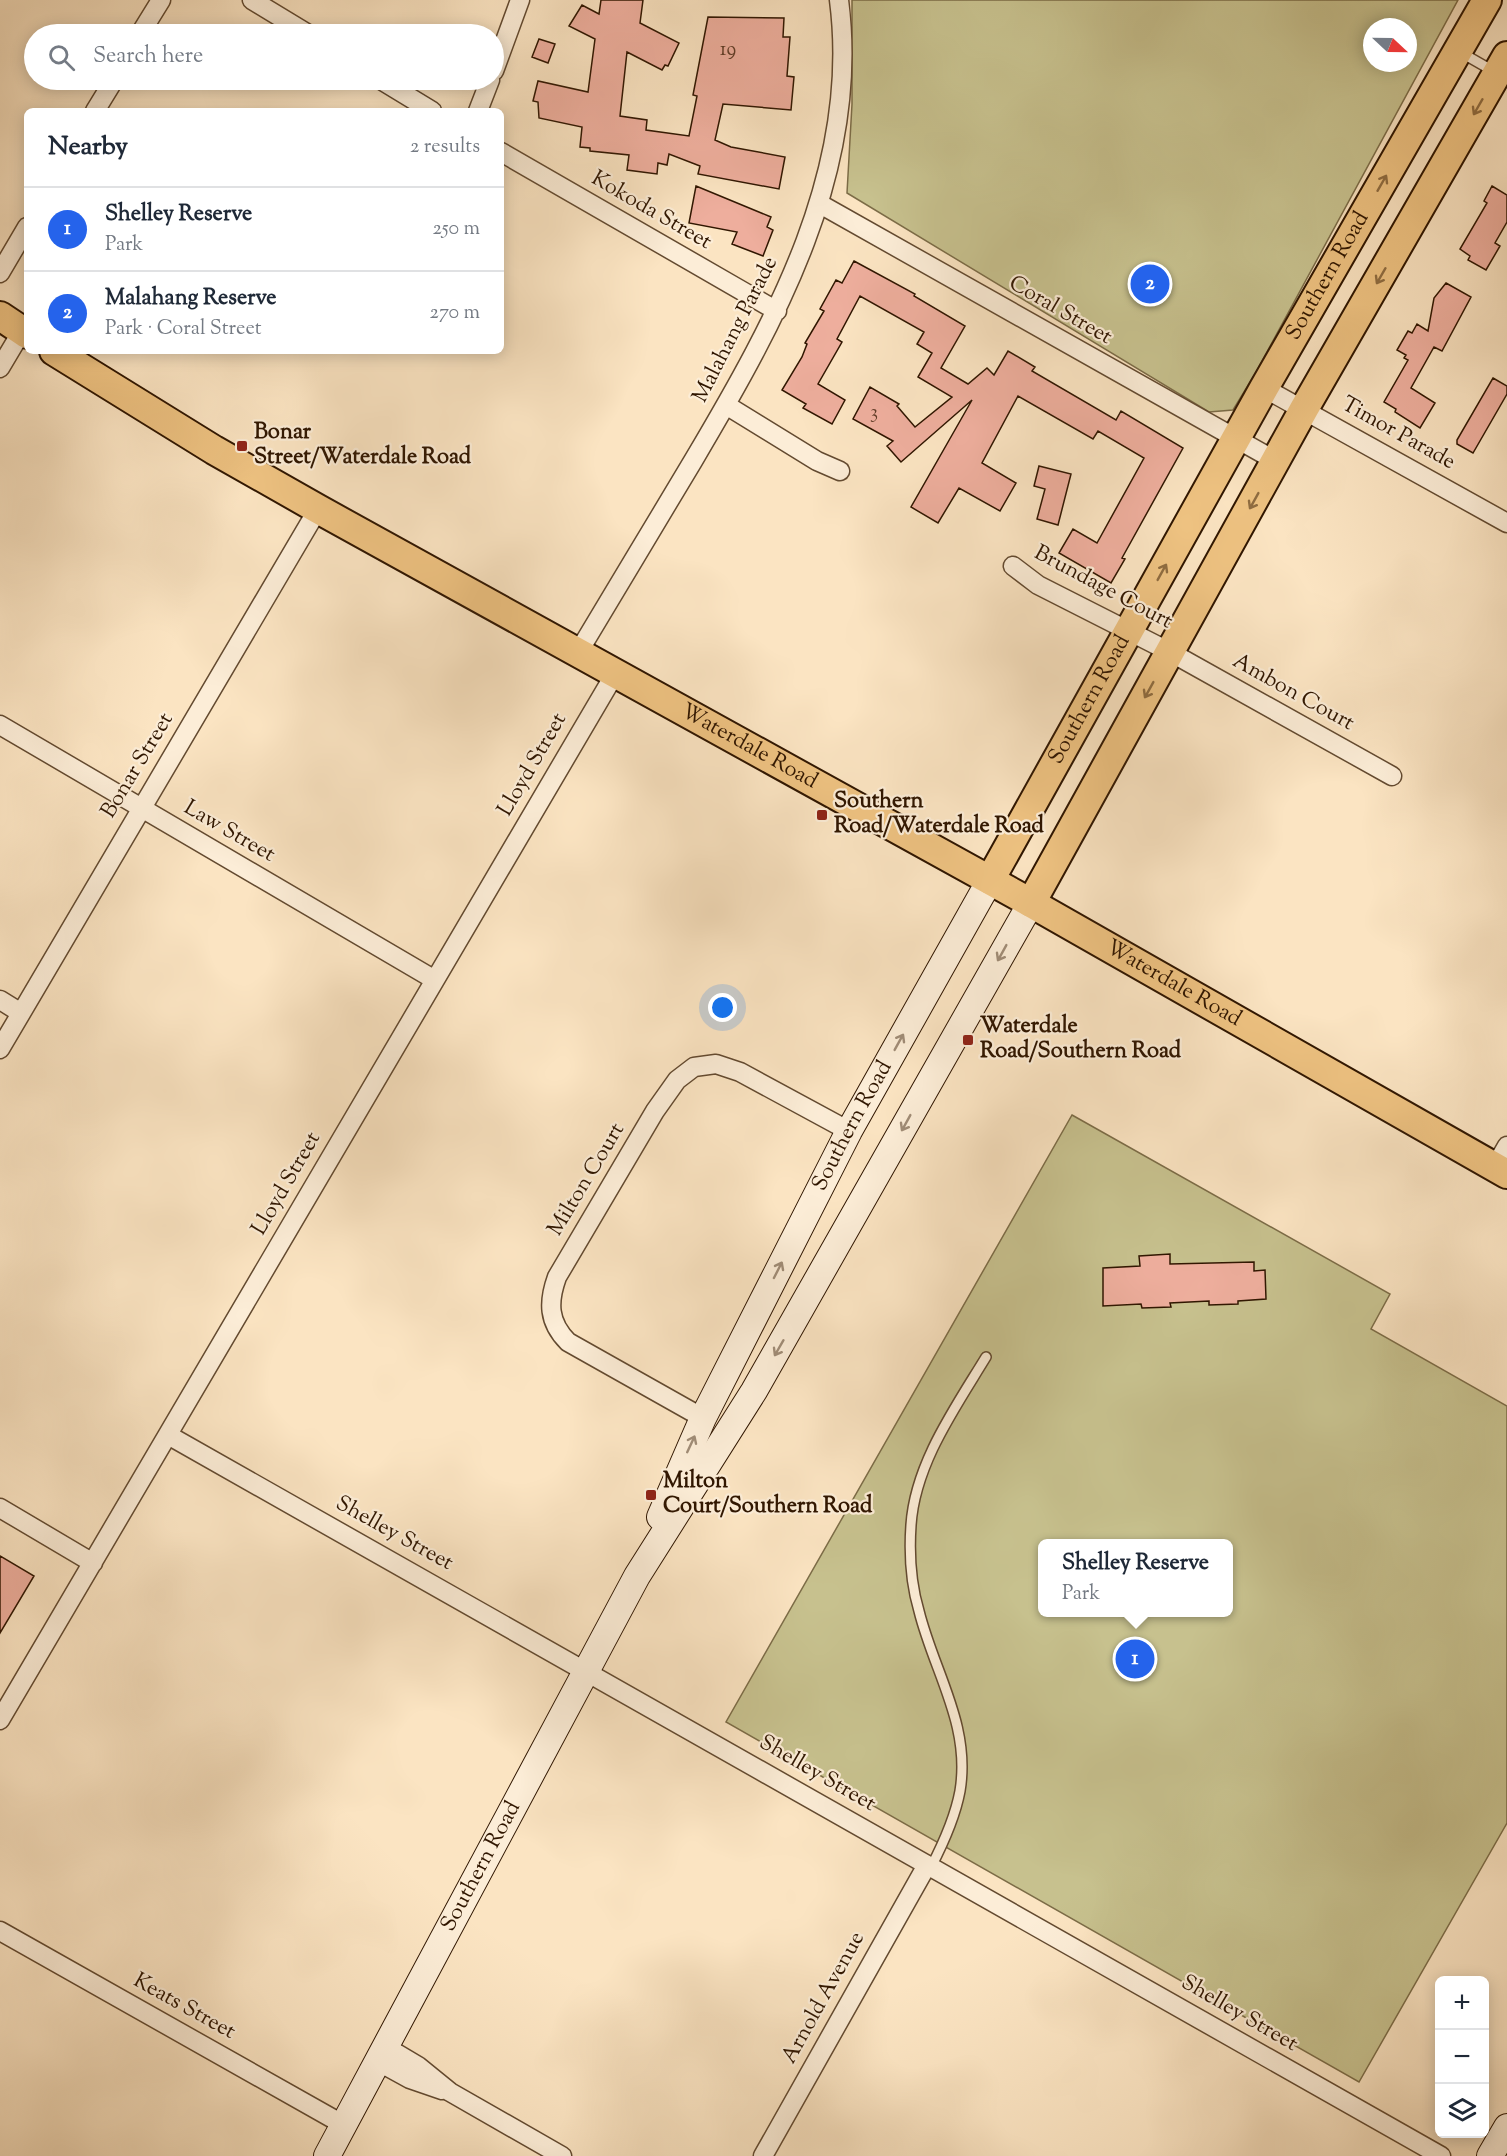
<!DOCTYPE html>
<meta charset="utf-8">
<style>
body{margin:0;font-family:"Sorts Mill Goudy",serif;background:#f2f2f3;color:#1f2937}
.controls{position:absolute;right:18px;bottom:18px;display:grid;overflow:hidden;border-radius:9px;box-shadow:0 3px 15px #0003}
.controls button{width:54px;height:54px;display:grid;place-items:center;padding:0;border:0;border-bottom:2px solid #e0e1e3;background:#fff;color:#1f2937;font:30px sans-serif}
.compass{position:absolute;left:1363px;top:18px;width:54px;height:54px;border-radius:50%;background:#fff;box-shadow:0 3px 15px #0003;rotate:112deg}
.you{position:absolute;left:723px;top:1008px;width:21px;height:21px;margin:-15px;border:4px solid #fff;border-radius:50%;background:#1a73e8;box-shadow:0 0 0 9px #1a73e833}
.badge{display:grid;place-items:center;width:39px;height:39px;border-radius:50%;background:#2563eb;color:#fff;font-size:20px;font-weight:700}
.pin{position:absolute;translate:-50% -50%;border:3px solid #fff;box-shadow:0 2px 6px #0006}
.popup{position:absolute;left:1038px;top:1539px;width:195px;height:78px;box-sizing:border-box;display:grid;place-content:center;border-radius:9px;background:#fff;filter:drop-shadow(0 2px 4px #0005);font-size:20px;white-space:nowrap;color:#747a83}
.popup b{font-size:22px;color:#1f2937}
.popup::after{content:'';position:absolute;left:50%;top:100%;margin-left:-12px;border:12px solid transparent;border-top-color:#fff}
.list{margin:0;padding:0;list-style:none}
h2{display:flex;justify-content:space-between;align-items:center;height:78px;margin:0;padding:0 24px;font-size:26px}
h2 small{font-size:20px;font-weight:400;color:#747a83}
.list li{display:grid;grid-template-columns:39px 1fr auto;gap:18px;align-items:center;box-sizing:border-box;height:84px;padding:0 24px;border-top:2px solid #e0e1e3}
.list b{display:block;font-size:22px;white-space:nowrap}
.list p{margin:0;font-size:20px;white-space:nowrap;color:#747a83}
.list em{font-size:20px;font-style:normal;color:#747a83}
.icon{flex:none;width:33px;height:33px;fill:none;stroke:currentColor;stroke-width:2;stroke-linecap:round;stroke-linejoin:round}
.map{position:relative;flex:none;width:1507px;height:2156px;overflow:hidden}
.search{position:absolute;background:#fff;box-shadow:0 3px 15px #0003;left:24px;top:24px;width:480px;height:66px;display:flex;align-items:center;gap:15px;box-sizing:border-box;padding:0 21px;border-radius:33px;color:#747a83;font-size:22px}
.panel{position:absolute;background:#fff;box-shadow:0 3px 15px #0003;left:24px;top:108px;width:480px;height:246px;border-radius:9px}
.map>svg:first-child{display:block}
.green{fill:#c7c18e;stroke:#7c6c47;stroke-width:1.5;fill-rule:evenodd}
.building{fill:#eeae9d;stroke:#301600;stroke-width:1.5}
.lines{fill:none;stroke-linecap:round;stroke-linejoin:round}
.lane-casing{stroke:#634a30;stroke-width:12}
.street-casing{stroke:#634a30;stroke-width:21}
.secondary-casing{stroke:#301600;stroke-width:28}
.primary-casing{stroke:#301600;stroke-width:32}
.lane{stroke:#fcedd7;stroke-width:9}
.street{stroke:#fcedd7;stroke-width:18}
.secondary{stroke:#fcedd7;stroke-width:26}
.primary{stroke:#eec281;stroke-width:28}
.oneway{stroke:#8f6c40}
.oneway2{stroke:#a08c76}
.poi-dot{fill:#8f2418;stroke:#fcedd7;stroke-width:2}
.labels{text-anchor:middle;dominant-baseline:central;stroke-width:4.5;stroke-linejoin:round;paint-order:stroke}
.number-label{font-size:20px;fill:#603c27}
.street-label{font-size:22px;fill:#301600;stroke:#fcedd7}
.poi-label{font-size:22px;font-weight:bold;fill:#301600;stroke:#fcedd7;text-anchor:start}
</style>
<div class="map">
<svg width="1507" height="2156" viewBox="0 0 1507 2156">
<rect width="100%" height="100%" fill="#fbe4c2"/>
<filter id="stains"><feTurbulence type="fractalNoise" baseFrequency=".00333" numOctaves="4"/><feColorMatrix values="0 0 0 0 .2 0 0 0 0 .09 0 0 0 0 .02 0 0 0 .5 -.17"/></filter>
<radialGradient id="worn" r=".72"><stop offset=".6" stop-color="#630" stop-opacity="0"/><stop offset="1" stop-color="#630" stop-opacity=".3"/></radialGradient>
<path class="green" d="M852 0H1458L1255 374 1233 410 1209 412 847 193 852 104ZM1372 27H1408V63H1372Z
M1072 1115 1390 1294 1371 1329 1507 1406V1823L1359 2082 726 1722ZM1042 1544H1228V1612H1042Z"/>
<path class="building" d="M601 0H643L640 23 679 43 668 66 665 65 662 70 627 52 620 116 647 120 646 130 689 136 697 96 693 95 708 17 784 18 783 37H790L787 76 794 77 791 110 723 104 715 140 731 147 785 157 779 189 698 174 700 166 669 154 667 165 658 163 657 174 627 170 629 155 590 151V148L580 147 582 127 539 118 538 102 533 101 538 81 588 92 595 39 569 26 582 5 599 14Z
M539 39 555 44 548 63 532 57Z
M696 186 771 217 767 227 773 230 763 256 732 244 737 232 689 223Z
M1492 186 1507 195V222L1495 243 1500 246 1486 270 1468 260 1470 256 1460 249 1487 203 1484 201Z
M854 261 915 294 914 296 965 326 941 368 968 384 987 368 994 375 1008 351 1035 367 1032 371 1116 420 1121 411 1183 448 1122 558 1125 559 1111 583 1059 553 1073 529 1097 543 1144 458 1098 431 1093 439 1018 396 982 463 1016 483 1000 511 959 488 938 523 911 507 972 400 901 462 887 446 893 441 853 419 870 387 899 404 897 406 915 427 952 397 918 377 932 353 917 344 924 332 860 296 837 339 842 342 818 384 845 400 832 424 803 408 806 404 782 390 802 357 807 344 805 343 824 311 820 309 836 280 842 283Z
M1446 283 1471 297 1442 351 1434 347 1411 388 1435 403 1420 428 1395 412 1396 409 1384 402 1408 360 1404 358 1406 355 1397 350 1408 331 1412 333 1417 324 1428 331 1434 298Z
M1493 378 1507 386V394L1473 453 1457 444V440Z
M1039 466 1071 474 1058 525 1037 519 1045 489 1034 486Z
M1170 1254V1264L1254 1262V1271L1265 1270 1266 1299 1238 1301V1304L1209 1305V1301L1170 1303 1171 1307 1142 1308 1141 1304 1103 1306V1268L1140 1266 1139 1256Z
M0 1556 34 1576 0 1633Z"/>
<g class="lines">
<g class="lane-casing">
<path id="lane" d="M1460 52 1495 72
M931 1867C944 1842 955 1818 960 1791 971 1725 934 1672 919 1611 911 1584 909 1554 911 1525 915 1464 955 1408 986 1357"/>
</g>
<g class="street-casing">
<path id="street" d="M252 0 308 34
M140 34 161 0
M494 71 520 0
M381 80 432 111
M95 111 114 80
M478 111 490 80
M501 152 777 311
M820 204 1276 461
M0 273 27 227
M0 368 22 331
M1264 388 1507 523
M726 405 817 461 840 471
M1013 566 1038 585 1170 652 1392 776
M579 651C617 588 655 524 693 461 776 321 861 169 839 0
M0 725 435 980
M0 1000 21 1013
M0 1049 318 509
M1495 1167 1507 1146
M703 1418 568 1342C548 1322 548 1302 557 1277L655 1111 677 1080 694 1067 716 1064 740 1072 849 1131
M168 1435 1441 2156
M0 1508 93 1563
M0 1720 616 672
M0 1931 344 2125
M386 2047 418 2066 450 2092 562 2156
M379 2062 410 2079 442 2090
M763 2156 927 1865"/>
</g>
<g class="secondary-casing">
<g id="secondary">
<path id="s1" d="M660 1517 703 1418 849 1131 990 880"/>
<path id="s2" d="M327 2156 637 1576 754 1391 1031 903"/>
<path d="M1490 2156 1507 2127"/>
</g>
</g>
<g class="primary-casing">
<g id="primary">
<path d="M0 316 27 334"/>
<path id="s3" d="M54 351 214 450 318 509 1031 903 1507 1174"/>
<path id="s4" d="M990 880 1264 388 1487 0"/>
<path d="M1031 903 1304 409 1507 56"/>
</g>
</g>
<use href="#lane" class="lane"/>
<use href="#street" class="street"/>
<use href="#secondary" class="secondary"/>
<use href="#primary" class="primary"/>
</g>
<defs><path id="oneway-shaft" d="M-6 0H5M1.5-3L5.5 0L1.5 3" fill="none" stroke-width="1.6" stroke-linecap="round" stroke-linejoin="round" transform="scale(1.5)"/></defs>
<g class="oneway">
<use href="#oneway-shaft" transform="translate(1478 107) rotate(120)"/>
<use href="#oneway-shaft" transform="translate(1382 183) rotate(-60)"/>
<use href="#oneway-shaft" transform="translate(1381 276) rotate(120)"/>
<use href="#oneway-shaft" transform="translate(1254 501) rotate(119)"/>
<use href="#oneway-shaft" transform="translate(1162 572) rotate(-61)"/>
<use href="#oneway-shaft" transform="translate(1149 690) rotate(119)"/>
</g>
<g class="oneway2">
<use href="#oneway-shaft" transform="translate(1002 953) rotate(119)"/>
<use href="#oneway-shaft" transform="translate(899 1042) rotate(-61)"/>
<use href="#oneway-shaft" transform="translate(906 1123) rotate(119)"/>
<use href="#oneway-shaft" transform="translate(778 1270) rotate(-63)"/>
<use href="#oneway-shaft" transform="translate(779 1348) rotate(120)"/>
<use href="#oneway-shaft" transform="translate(691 1444) rotate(-65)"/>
</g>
<g class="poi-dot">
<rect x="236" y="440" width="12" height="12" rx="3"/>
<rect x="816" y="809" width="12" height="12" rx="3"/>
<rect x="962" y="1034" width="12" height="12" rx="3"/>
<rect x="645" y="1489" width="12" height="12" rx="3"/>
</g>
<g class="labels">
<g class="number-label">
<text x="728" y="50">19</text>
<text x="874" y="413">3</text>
</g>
<g class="street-label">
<text transform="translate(651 211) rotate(30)">Kokoda Street</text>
<text stroke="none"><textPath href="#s4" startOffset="692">Southern Road</textPath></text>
<text transform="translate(1060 311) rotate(30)">Coral Street</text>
<text transform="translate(736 330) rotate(-63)">Malahang Parade</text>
<text transform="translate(1398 434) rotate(29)">Timor Parade</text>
<text transform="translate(1103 588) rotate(28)">Brundage Court</text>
<text transform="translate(1293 693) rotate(29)">Ambon Court</text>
<text stroke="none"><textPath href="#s4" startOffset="206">Southern Road</textPath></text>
<text stroke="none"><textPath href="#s3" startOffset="800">Waterdale Road</textPath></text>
<text transform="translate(533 765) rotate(-60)">Lloyd Street</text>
<text transform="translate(138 766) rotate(-59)">Bonar Street</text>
<text transform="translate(229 832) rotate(30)">Law Street</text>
<text stroke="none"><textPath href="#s3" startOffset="1286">Waterdale Road</textPath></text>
<text stroke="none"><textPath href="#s1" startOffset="436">Southern Road</textPath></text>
<text transform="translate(587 1180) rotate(-59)">Milton Court</text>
<text transform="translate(287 1184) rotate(-60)">Lloyd Street</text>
<text transform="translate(394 1534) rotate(29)">Shelley Street</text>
<text transform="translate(817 1774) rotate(30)">Shelley Street</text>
<text stroke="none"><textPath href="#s2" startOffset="328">Southern Road</textPath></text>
<text transform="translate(824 1998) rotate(-61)">Arnold Avenue</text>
<text transform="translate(184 2007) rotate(29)">Keats Street</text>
<text transform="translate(1239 2014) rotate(30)">Shelley Street</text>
</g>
<g class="poi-label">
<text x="254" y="433">Bonar<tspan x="254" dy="25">Street/Waterdale Road</tspan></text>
<text x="834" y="802">Southern<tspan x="834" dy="25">Road/Waterdale Road</tspan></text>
<text x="980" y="1027">Waterdale<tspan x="980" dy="25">Road/Southern Road</tspan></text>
<text x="663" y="1482">Milton<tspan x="663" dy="25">Court/Southern Road</tspan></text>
</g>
</g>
<rect width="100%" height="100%" filter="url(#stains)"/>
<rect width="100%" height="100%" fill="url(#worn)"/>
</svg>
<div class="controls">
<button>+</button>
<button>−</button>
<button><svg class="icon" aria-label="layers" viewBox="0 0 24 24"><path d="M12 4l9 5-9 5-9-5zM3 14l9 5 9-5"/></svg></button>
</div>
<svg class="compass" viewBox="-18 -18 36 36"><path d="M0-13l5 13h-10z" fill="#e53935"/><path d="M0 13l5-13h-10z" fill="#747a83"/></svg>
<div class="you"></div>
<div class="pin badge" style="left:1135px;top:1659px">1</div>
<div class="popup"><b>Shelley Reserve</b>Park</div>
<div class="pin badge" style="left:1150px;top:284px">2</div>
<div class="search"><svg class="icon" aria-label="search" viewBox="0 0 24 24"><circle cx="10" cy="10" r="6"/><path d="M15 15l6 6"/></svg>Search here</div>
<section class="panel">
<h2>Nearby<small>2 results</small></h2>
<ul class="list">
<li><span class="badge">1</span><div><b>Shelley Reserve</b><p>Park</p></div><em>250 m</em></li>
<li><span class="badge">2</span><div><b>Malahang Reserve</b><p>Park · Coral Street</p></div><em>270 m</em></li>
</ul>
</section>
</div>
